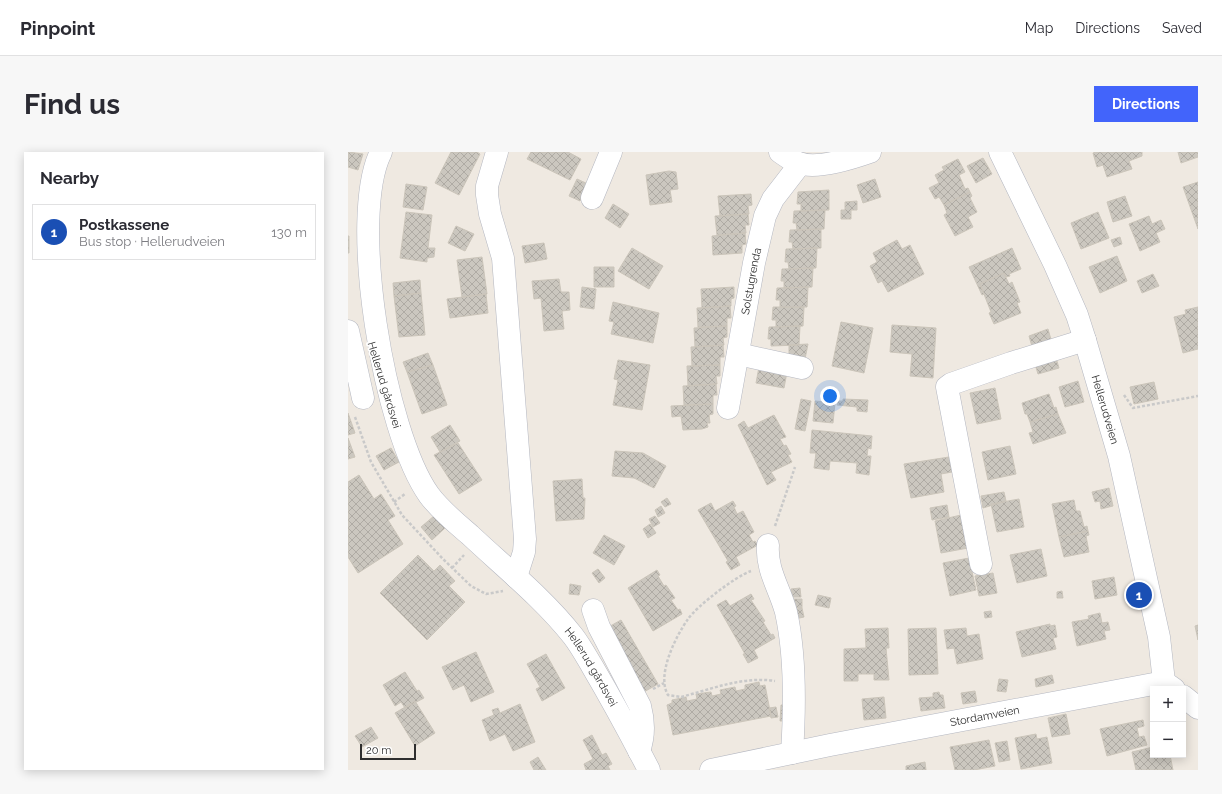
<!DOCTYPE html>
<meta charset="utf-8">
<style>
body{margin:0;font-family:Raleway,sans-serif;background:#f7f7f7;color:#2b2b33}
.controls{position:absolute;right:12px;bottom:12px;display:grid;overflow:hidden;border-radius:0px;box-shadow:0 2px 10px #0003}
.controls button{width:36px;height:36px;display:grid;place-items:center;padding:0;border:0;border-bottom:1px solid #e1e1e2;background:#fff;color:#2b2b33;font:20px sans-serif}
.scale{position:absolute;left:12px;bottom:10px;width:56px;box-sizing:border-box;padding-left:4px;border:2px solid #2e2e2e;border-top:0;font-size:11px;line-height:14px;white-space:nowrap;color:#2e2e2e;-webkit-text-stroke:3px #fff;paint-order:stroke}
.you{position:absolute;left:482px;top:244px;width:14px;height:14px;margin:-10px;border:3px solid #fff;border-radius:50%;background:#1a73e8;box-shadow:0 0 0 6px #1a73e833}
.badge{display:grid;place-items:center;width:26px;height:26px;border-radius:50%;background:#4264fb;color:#fff;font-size:13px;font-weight:700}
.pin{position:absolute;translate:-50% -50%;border:2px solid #fff;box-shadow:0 1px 4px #0006}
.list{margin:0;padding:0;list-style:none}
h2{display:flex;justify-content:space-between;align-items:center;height:52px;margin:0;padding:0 16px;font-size:17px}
h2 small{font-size:13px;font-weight:400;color:#7c7c81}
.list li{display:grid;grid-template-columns:26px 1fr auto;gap:12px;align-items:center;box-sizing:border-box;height:56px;margin:0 8px 8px;padding:0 8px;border:1px solid #e1e1e2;border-radius:0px}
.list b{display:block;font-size:15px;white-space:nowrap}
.list p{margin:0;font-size:13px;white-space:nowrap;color:#7c7c81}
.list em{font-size:13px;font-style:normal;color:#7c7c81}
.map{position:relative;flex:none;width:850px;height:618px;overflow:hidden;border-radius:0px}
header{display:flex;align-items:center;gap:24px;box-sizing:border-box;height:56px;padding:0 20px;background:#fff;border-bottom:1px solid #e1e1e2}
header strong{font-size:19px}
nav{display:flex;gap:22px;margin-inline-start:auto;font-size:14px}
.intro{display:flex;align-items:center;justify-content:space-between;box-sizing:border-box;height:96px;padding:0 24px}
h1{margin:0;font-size:28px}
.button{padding:10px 18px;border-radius:0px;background:#4264fb;color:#fff;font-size:14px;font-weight:700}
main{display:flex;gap:24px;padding:0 24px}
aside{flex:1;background:#fff;border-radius:0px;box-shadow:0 2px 10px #0003}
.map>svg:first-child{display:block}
.building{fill:url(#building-cross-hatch);stroke:#cbc5ba}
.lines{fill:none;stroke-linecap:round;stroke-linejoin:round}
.minor-casing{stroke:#b4b7c1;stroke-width:23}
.path{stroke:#c9c9c9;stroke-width:2.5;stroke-dasharray:3 2;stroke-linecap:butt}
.minor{stroke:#fff;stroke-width:22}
.labels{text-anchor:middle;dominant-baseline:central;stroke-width:3.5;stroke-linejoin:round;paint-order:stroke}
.street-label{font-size:11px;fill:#2e2e2e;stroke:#fff}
</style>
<header>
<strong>Pinpoint</strong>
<nav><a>Map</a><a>Directions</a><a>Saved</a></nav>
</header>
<div class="intro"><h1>Find us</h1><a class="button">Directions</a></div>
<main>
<aside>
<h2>Nearby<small></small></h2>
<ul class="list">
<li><span class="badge" style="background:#1a4fb4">1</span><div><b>Postkassene</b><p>Bus stop · Hellerudveien</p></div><em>130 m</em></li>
</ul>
</aside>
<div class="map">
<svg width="850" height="618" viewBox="0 0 850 618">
<defs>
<pattern id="building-cross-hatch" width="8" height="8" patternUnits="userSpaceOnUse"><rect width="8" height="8" fill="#cbc7bf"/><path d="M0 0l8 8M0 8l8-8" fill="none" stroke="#afaba4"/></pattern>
</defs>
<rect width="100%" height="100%" fill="#efe9e1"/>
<path class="building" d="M0 0 15 2 10 18 0 15Z
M103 0H129L132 2 111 43 87 31Z
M183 0H220L233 7 222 28 179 7Z
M748 0H794V4L781 9 784 17 759 25 755 13 749 15 745 1Z
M830 0H850V5L833 11Z
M635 6 644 22 628 31 619 14Z
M610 7 617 20 611 23 617 37 620 36 622 40 596 53 591 45 587 47 581 36 591 31 587 23 596 18 594 15Z
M321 19 328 20 330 37 322 38 324 50 302 53 298 23Z
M229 27 240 32 232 49 221 44Z
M527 27 533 45 515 51 509 33Z
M850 30V77L835 35Z
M58 32 79 35 75 58 55 55Z
M481 38V58L453 59V52H449L450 40Z
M622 40 624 44 622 46 629 60 620 65 625 75 607 84 596 63 599 61 596 53Z
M403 42 404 53 400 54 401 62 372 64 370 44Z
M777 44 784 64 765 70 759 50Z
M509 49V58H503V67H493V58H497V50Z
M265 52 281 62 272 76 257 66Z
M477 58 476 77 449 78 448 71H445L446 59Z
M58 60 84 63 80 96H87L86 105 79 106V110L52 106Z
M750 60 761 86 733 97 723 71Z
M400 62 401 73H397L398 81 369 83 367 64Z
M801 64 804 72 813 68 817 77 808 81 812 90 792 99 781 72Z
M108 74 126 82 117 99 100 91Z
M473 77V96L445 97 444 90H441L442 78Z
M397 81 398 92 394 93V101L365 103 364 84Z
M0 84H1V101H0Z
M772 85 774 92 766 95 763 88Z
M549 88 554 97 562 93 576 122 540 140 534 129 530 131 522 114 529 110 525 101Z
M196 91 199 107 177 111 174 94Z
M284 96 315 114 301 137 270 119Z
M469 96 468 116 441 117 440 110H437L438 97Z
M664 96 673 117 661 122 662 124 658 125 656 121 632 132 636 142 634 143 621 115Z
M769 104 779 129 752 141 741 115Z
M134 105 139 142 114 145 109 108Z
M246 115H266V135H246Z
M465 116 464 135 436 136V129H433L434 117Z
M656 121 661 132 664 130 672 150 669 151 673 161 646 172 641 161 643 160 632 132Z
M805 122 811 134 794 141 789 129Z
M211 127 213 140H221L222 158 214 159 216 177 196 179 193 146 186 147 184 129Z
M72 128 73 141 46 144 45 131Z
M234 135 248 137 246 157 232 155Z
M386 135V146L383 147V154L354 156 353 137Z
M460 135 459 155H432V148H428L429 136Z
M73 141 77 183 51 185 46 144Z
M138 142 140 161 102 166 99 147Z
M265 150 311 161 305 191 263 182 266 170 261 169Z
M382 154 383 166H379V174L350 175 349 156Z
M425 155H456L455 174 428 175V168H424Z
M850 155V197L835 201 826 165 838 162 837 158Z
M493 170 525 176 516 221 484 214Z
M544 173 588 176 585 226 562 224 564 202 542 200Z
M379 174V185L375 186 376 193 347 195 346 176Z
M452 174 451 193 423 194V187H420L421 175Z
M700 177 704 191 685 198 681 184Z
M460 192 456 212 441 202V193Z
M375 193 376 205H372V213L344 214 343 195Z
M80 201 85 213 59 220 55 210Z
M708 206 711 216 690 222 687 212Z
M270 208 302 213 294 258 265 253 270 228 266 227Z
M85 213 99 253 74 262 59 220Z
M372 213V224H368L369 232 340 234 339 214Z
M411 215 439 220 436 236 408 231Z
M730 229 736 250 717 255 711 235Z
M806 230 810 247 786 252 782 235Z
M368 232 369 243H365V252L336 253 335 234Z
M647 236 653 267 629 272 622 241Z
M701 242 706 256 708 255 710 262 682 270 679 262H677L674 251Z
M453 247 463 249 457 279 447 277Z
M495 247 520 248 519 260 509 259V255L489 253 490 249H495Z
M467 249 487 251 485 271 465 269Z
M365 252V262L361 263 362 271H359L360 275 354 277 335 278 333 264 324 265 323 254Z
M0 261 7 281 0 283Z
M710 262 718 281 685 292 681 281 685 280 682 270Z
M426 263 438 285 432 287 436 294 438 293 443 302 440 303 444 310 423 320 428 328 419 333 390 273 396 269 400 276Z
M102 273 112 289 92 300 83 285Z
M464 278 524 284 523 297 520 296 519 304H523L521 323 508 321 509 311 482 309 481 318 466 316 468 301H462Z
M0 286 7 305 0 307Z
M110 291 134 328 111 342 86 303Z
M662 294 668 322 640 328 634 300Z
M43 296 51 310 36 318 28 304Z
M267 299 295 301 318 314 306 336 286 326 264 324Z
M601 305 604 320 593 322 596 340 563 346 556 312Z
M11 323 26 347 33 342 47 364 40 368 55 392 10 421 0 405V330Z
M234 327 235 346H237L236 367 208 369 205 329Z
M761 336 765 354 753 357 752 349 747 350 744 340Z
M656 340 658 349 635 356 633 344Z
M319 346 323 352 317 355 313 350Z
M671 347 676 375 649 380 643 352Z
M726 348 728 359H732L736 375 739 374 740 379 711 385 704 352Z
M385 349 388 354 386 355 389 362 395 359 406 380 401 383 405 390 407 389 410 393 388 405 392 413 383 418 378 410 380 409 350 358 363 351 367 359Z
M599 353 601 365 584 368 582 356Z
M313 354 317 361 310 365 307 358Z
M613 363 620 396 593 401 587 369Z
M86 364 97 376 84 388 73 375Z
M307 364 312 371 305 375 301 367Z
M302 372 308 381 300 386 295 377Z
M740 379 741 383 738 384 741 400 716 405 711 385Z
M256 383 277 394 266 413 245 401Z
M693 397 699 424 669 431 662 403Z
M70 403 86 419 92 413 107 429 101 434 117 450 79 488 32 441Z
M621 406 628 438 602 444 595 411Z
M250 417 257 426 251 431 244 421Z
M309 418 312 423 310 424 316 434 318 433 327 446 323 448 330 458 332 457 334 462 305 479 280 436Z
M645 421 649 441 631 444 627 424Z
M766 425 769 443 747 447 744 429Z
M222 432 233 434 231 443 221 442Z
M452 436 453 445H444L443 437Z
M714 439 715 446H709V440Z
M403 442 406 447 403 448 417 469 415 470 423 483 425 482 427 486 406 498 410 506 400 511 395 502H397L369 453 378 448 382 454Z
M470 443 483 446 481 456 467 453Z
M445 447H454V456H446Z
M454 456 456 465 447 467 445 458Z
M643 459 644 465 637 466 636 460Z
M752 461 754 471 760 470 762 478 756 479 758 487 729 494 724 470 741 467 740 464Z
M273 468 310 532 294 541 257 477Z
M702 472V474L707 473 709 485 705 486 708 497 674 505 668 480Z
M850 473V488L847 474Z
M540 476 541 496H538L541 528H526V522H510V529H496V497L518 496 517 477Z
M588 476 590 522 561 523 560 477Z
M618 476 619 484 631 482 635 507 609 512 606 496 599 497 596 478Z
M128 500 146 540 123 550 116 533 105 538 94 515Z
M198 502 217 536 194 549 188 537 192 535 179 512Z
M57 520 69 539 71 538 76 546 57 556 53 550 47 554 35 533Z
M704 523 706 531 688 535 687 527Z
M651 527 660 528 658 540 649 539Z
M411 530 412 534 417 533 423 564 325 583 319 553 324 551V548L338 545 339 549 349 547 348 542 363 540 364 544 373 542 372 538 387 535 388 539 397 537V533Z
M627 539 629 550 615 552 613 541Z
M591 540 592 543H595L597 556 573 559 571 546 585 545V541Z
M536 545 538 566 516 568 514 547Z
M67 549 87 581 67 594 47 561Z
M172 552 187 590 165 599 157 582 142 589 134 568 146 563 144 558 150 556 152 561Z
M433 553H439V569H432Z
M428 555 430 565 423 566 421 556Z
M718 562 722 582 704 585 700 566Z
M795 568 796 574 789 576 791 585 796 584 799 593 759 604 752 577Z
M23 575 30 586 14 595 7 584Z
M688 582 689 587 699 585 704 611 673 617 667 586Z
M244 583 254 603 258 601 264 612 260 614 262 618H238L236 612 245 607 235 588Z
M641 588 647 614 626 618H607L602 595Z
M659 589 662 608 651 610 647 591Z
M805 595V603H822L825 618H788L784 600Z
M190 605 198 618H186L182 610Z
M577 610 578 618H558V614Z"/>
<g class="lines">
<g class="minor-casing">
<g id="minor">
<path id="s1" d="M33 0C0 65 36 280 81 343 92 358 108 371 122 383 156 415 196 447 225 484 232 493 238 504 244 514 264 548 283 583 301 618"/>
<path d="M149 0 139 34V43L142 62 155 106 177 387 176 400 168 425"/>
<path d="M432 0C438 4 444 9 451 11 469 18 505 6 522 0"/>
<path id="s2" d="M652 0 707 113 729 163 737 188 771 304 811 485 816 530"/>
<path d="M244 46 263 0"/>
<path d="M0 179 15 246"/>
<path d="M390 202 454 216"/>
<path id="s3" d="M380 256 406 111 417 64 425 47 452 12"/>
<path d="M420 393C418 418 432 437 438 460 448 505 447 555 444 601"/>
<path d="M633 412 599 235 603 232 663 211 737 188"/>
<path d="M245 458 251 475 292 554C296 569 296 585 291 599"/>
<path d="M835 544 850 556"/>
<path id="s4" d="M363 618 482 593 816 530 826 537"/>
</g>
</g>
<path class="path" d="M776 243 785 256 850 244
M7 265 23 310 54 363 95 407 123 434 138 442 155 439
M46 350 57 342
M427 374 447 315
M104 416 116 403
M403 419C388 424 349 454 340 467 328 484 308 523 320 543L333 545C364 537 395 524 427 529
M305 537 316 531"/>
<use href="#minor" class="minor"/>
</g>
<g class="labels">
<g class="street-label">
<text stroke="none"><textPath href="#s3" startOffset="129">Solstugrenda</textPath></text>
<text transform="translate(36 233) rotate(73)">Hellerud gårdsvei</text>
<text stroke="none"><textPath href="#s2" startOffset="279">Hellerudveien</textPath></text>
<text stroke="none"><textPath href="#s1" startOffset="592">Hellerud gårdsvei</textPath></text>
<text stroke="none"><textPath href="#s4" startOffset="279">Stordamveien</textPath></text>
</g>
</g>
</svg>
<div class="controls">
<button>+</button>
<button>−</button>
</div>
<div class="scale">20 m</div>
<div class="you"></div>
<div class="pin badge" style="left:791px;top:443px;background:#1a4fb4">1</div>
</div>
</main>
